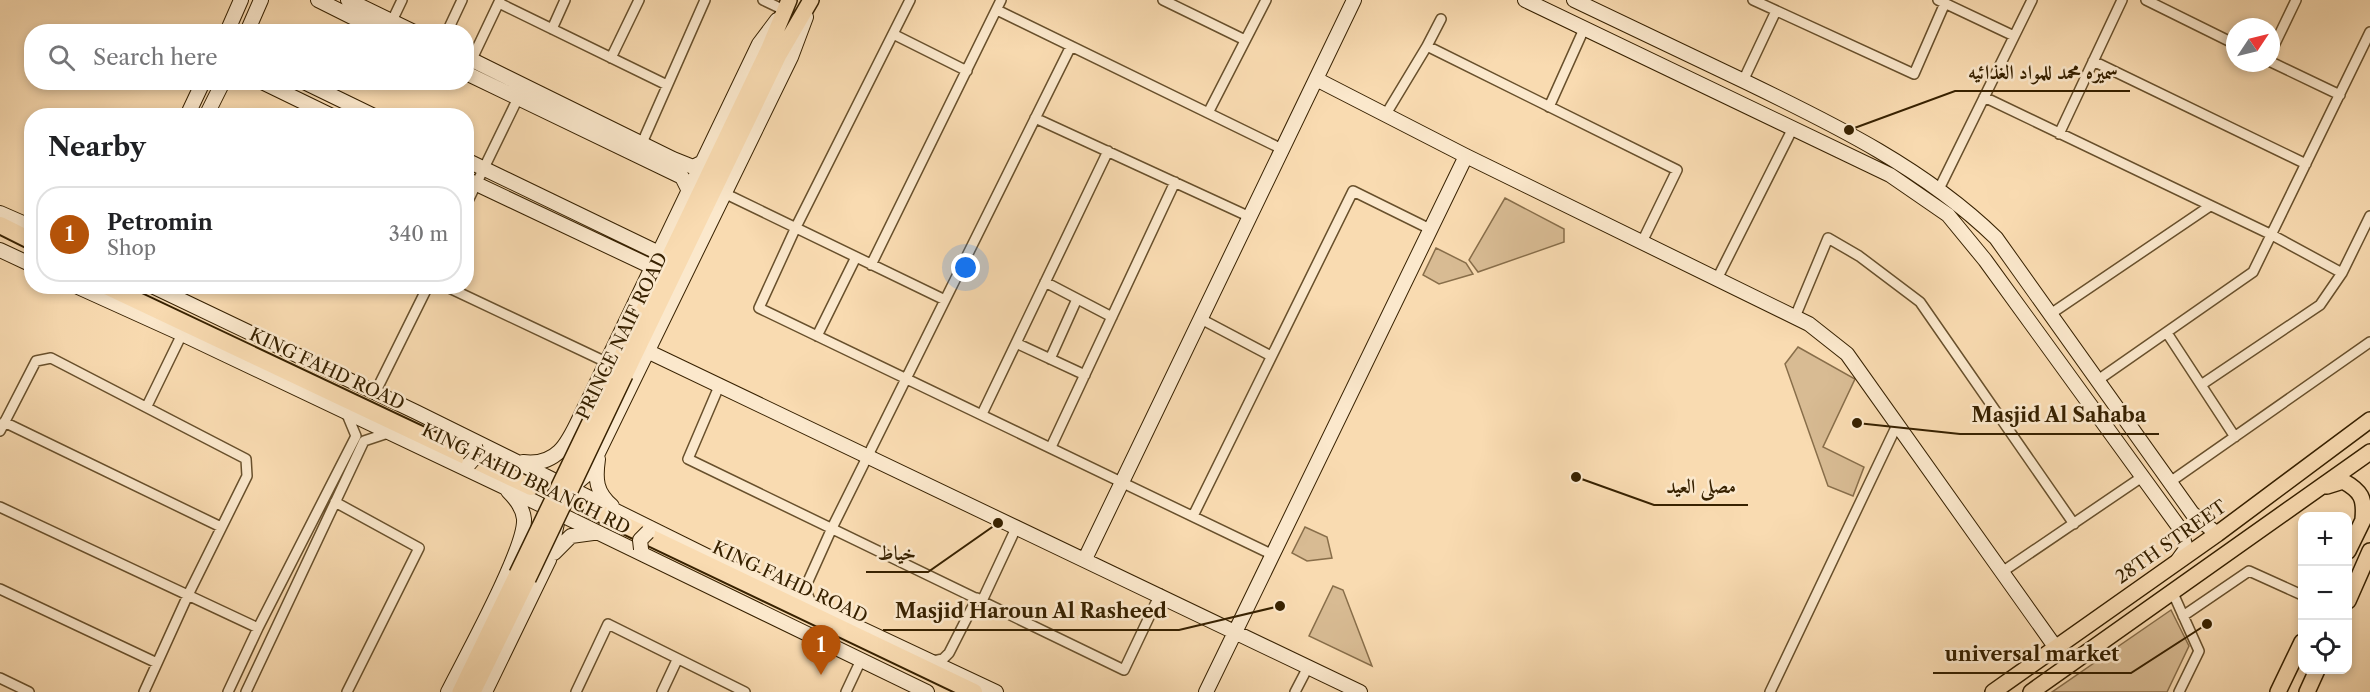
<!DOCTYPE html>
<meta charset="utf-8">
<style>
body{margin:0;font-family:"Libre Caslon Text",Amiri,serif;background:#f6f6f6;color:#202124}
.controls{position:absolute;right:18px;bottom:18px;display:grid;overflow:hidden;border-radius:12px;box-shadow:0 3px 9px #0003}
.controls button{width:54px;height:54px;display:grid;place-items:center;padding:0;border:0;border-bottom:2px solid #e0e0e0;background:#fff;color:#202124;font:30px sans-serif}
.compass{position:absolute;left:2226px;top:18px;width:54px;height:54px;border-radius:50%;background:#fff;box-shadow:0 3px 9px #0003;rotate:55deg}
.you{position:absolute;left:966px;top:268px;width:21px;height:21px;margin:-15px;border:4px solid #fff;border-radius:50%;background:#1a73e8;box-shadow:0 0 0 9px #1a73e833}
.badge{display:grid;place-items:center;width:39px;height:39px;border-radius:50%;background:#b45309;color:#fff;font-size:20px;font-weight:700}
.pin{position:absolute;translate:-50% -50px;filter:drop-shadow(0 2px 3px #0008)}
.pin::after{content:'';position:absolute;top:32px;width:21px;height:18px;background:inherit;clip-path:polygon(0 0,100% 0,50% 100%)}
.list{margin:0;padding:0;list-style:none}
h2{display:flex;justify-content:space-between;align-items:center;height:78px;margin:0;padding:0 24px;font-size:26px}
h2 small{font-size:20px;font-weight:400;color:#757577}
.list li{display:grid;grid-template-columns:39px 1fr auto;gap:18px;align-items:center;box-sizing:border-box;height:96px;margin:0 12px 12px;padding:0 12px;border:2px solid #e0e0e0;border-radius:24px}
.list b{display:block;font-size:22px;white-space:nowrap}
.list p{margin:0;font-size:20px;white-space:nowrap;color:#757577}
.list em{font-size:20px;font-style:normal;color:#757577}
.icon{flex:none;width:33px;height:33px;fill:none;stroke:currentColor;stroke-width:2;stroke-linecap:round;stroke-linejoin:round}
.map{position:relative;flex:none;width:2370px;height:692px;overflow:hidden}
.search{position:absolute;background:#fff;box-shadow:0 3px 9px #0003;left:24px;top:24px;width:450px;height:66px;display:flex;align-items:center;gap:15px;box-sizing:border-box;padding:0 21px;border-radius:24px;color:#757577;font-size:22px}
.panel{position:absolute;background:#fff;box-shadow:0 3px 9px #0003;left:24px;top:108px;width:450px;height:186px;border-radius:24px}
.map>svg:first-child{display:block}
.green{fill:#d8bb93;stroke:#886e4a;stroke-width:1.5}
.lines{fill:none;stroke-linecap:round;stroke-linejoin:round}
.highway-tunnel{stroke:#d2b68e;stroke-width:16;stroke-dasharray:16 8;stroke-linecap:butt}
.street-casing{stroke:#68502c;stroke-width:12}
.secondary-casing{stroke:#372100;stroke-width:16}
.primary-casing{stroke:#372100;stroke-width:18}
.highway-casing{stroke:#372100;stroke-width:20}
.street{stroke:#fbe8cc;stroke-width:9}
.secondary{stroke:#fbe8cc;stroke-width:14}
.primary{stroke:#f9dbb1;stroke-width:15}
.highway{stroke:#f9dbb1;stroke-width:16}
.secondary-bridge-casing{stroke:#372100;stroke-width:16;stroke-linecap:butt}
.primary-bridge-casing{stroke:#372100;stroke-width:18;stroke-linecap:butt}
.secondary-bridge{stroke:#fbe8cc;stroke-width:14}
.primary-bridge{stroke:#f9dbb1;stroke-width:15}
.labels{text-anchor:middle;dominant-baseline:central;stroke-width:5;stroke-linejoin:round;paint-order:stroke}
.street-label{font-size:18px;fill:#372100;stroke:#fbe8cc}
.leader{fill:none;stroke:#372100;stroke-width:2}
.callout-dot{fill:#372100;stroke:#fbe8cc;stroke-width:2}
.callout-label{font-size:20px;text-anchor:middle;font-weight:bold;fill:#372100;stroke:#fbe8cc;stroke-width:5;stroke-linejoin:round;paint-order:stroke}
</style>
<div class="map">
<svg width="2370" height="692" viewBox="0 0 2370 692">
<rect width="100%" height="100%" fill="#f9dbb1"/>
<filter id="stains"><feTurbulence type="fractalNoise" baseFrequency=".00333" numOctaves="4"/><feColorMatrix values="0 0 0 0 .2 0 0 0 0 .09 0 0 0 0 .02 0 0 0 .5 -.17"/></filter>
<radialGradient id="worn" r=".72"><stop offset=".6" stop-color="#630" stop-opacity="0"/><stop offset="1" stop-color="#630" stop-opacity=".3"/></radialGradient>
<path class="green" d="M1505 198 1564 229V242L1478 272 1469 260Z
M1436 248 1466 263 1473 274 1439 284 1423 275Z
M1798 347 1855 379 1823 447 1864 467 1853 496 1828 486 1785 364Z
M1305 527 1327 537 1332 558 1307 561 1292 553Z
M1333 586 1343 590 1372 666 1309 636Z
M2171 610 2189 646 2167 692H2052Z"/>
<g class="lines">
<path class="highway-tunnel" d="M533 480 589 508"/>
<g class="street-casing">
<path id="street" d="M763 0 784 10
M910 0 796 227 759 308 1273 555
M1163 0 1245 40
M1753 0 1914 74 1945 3
M1938 0 2014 36
M2146 0 2235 44
M499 3 667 85
M997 10 1282 149
M392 21 402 0
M552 29 565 0
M447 32 462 0
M893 34 967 71
M1427 46 1441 19
M2271 52 2296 0
M611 58 639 0
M472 59 500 0
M2093 61 2306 164
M2271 62 2340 95
M1743 81 1776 11
M1984 97 2272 235 2342 273
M1549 107 1584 29
M1208 113 1266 0
M1386 114 1427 46 1677 170 1642 242
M1035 118 1250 217
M2059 134 2122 0
M642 143 705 0
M1939 189 2032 0
M724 193 945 300
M466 205 519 96
M871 265 1001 0
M1717 279 1792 130
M1045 282 1112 317
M445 286 606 362
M2052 313 2210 206
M1795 317 1828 238 1859 256 1920 302 2074 524
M1201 319 1271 356
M2167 333 2235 437
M817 336 856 257
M1016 343 1085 375
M1050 359 1077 299
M2098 380 2253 272 2370 32
M720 384 688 459 1124 670 1160 594
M2201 385 2320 305 2342 273 2370 216
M375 393 428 286
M147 406 182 334
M982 414 1108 151
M4 422 221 527
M0 431 36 361 51 358 246 459 247 476 188 595 144 692
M1051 447 1175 182
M2170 482 2370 342
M335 502 419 548 347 692
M0 507 258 628
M1193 516 1353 191 1430 229
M2002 572 2142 477
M0 589 157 663
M2172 591 2199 651 2179 692
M982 601 1017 526
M811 603 805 588 832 528 1071 46
M2183 616 2249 571 2302 595
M933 661 943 659 949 653 977 598
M0 678 29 692
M228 692 258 628 356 436 346 412
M246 692 364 441 388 433
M576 692 608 624 745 692
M662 692 677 660
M846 692 861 660
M1295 692 1308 667
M1770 692 1897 425"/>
</g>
<g class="secondary-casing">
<path id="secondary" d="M318 0 382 32
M348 0 414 32
M1525 0 1890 175 1948 215 1985 260 2181 530 2186 549 2178 560
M1574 0C1631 27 1689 55 1746 82 1835 125 1925 169 1996 238L2192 513 2217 534
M227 32 241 0
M247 32 261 0
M466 57 673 159 693 167 703 162
M466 73 682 177 689 191
M1316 79 1466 156 1809 324 1847 354 2056 648
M262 82 332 116
M304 82 374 116
M187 116 203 82
M206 116 223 82
M466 160 659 253
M466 179 652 267
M0 213 32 227
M0 250 32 265
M76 286 182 334 502 486 927 692
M152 286 416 412 711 558 996 692
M647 351 1360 692
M598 459C595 480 596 492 612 506
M523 462C564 467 571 433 587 403L759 44 777 20
M572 487 585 476 599 451 791 57 806 17
M554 553 571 536 593 533
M1085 559 1354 0
M448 692C464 660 526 548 524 519 523 508 516 499 508 491
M485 692 549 560 557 523
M1206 692 1466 156"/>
</g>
<g class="primary-casing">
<path id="primary" d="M615 370 769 48 789 0
M625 375 779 55 811 0
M2327 486 2343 481C2361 491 2365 498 2363 519
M2348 551 2367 512
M2348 601 2370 551
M460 692 517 574
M473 692 528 579
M1993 692 2217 534 2370 420
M2031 692 2370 452
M2278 692 2302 642
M2307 692 2317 670"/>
</g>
<g class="highway-casing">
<path id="highway" d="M0 225 32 241
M106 286 531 487
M589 508 974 692"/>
</g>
<use href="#street" class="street"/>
<use href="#secondary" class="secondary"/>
<use href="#primary" class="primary"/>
<use href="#highway" class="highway"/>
<g class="secondary-bridge-casing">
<path id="secondary-bridge" d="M469 464 477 455 475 446
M641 549 640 540 648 532"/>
</g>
<g class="primary-bridge-casing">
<path id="primary-bridge" d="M517 574 615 370
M528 579 625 375"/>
</g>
<use href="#secondary-bridge" class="secondary-bridge"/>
<use href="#primary-bridge" class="primary-bridge"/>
</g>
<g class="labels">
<g class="street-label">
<text transform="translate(622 336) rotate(-64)">PRINCE NAIF ROAD</text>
<text transform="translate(327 369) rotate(25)">KING FAHD ROAD</text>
<text transform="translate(526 479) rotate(26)">KING FAHD BRANCH RD</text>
<text transform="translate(2171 542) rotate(-35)">28TH STREET</text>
<text transform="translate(790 582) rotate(25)">KING FAHD ROAD</text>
</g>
</g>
<path class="leader" d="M1849 130L1955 91H2130M1857 423L1960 434H2159M1576 477L1654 505H1748M998 523L928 572H866M1280 606L1179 630H883M2207 624L2131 673H1933"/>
<g class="callout-dot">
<circle cx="1849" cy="130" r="6"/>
<circle cx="1857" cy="423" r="6"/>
<circle cx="1576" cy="477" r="6"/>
<circle cx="998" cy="523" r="6"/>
<circle cx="1280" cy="606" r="6"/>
<circle cx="2207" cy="624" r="6"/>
</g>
<g class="callout-label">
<text x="2043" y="79">سميره محمد للمواد الغذائيه</text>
<text x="2059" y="422">Masjid Al Sahaba</text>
<text x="1701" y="493">مصلى العيد</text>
<text x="897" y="560">خياط</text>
<text x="1031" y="618">Masjid Haroun Al Rasheed</text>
<text x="2032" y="661">universal market</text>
</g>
<rect width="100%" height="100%" filter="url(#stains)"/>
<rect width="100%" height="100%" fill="url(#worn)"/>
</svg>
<div class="controls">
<button>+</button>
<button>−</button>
<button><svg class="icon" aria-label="locate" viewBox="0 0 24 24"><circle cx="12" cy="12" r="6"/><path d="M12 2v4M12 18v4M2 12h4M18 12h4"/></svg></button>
</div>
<svg class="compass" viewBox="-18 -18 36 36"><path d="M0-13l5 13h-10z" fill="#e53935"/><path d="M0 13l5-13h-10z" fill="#757577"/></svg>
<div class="you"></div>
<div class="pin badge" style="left:821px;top:675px">1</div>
<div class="search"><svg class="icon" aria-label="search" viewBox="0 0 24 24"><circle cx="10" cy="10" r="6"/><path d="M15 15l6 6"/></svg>Search here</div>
<section class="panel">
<h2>Nearby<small></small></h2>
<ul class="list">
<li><span class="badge">1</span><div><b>Petromin</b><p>Shop</p></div><em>340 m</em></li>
</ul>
</section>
</div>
